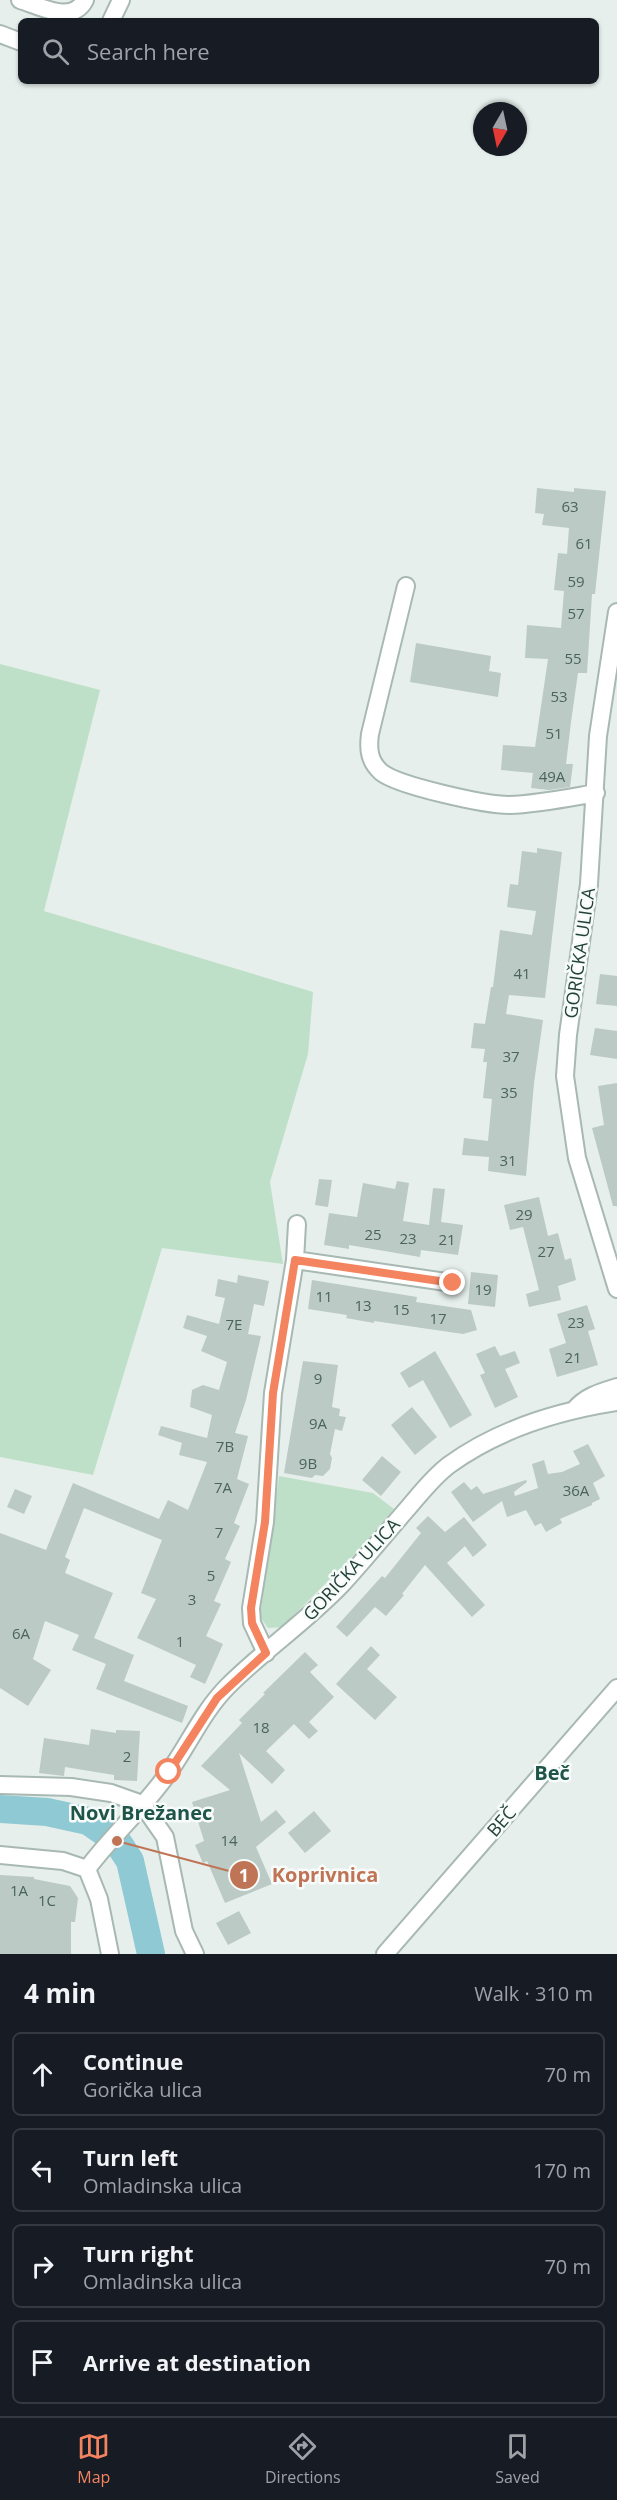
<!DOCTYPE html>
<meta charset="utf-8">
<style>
body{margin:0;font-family:"Open Sans",sans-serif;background:#20242c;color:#f1f3f6}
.compass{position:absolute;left:473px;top:102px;width:54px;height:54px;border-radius:50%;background:#171b24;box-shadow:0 2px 4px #0004;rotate:189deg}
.stop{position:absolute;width:18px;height:18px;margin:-14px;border:4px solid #f4845f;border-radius:50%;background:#fff}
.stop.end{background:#f4845f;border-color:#fff;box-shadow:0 2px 6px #0008}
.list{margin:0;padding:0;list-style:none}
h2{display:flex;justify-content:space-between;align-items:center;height:78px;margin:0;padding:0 24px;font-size:26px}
h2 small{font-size:20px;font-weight:400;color:#9ea1a6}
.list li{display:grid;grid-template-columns:39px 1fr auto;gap:18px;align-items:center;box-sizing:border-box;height:84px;margin:0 12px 12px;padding:0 12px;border:2px solid #363941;border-radius:9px}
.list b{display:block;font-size:22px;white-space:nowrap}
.list p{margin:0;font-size:20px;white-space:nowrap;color:#9ea1a6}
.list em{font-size:20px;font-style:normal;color:#9ea1a6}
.icon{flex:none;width:33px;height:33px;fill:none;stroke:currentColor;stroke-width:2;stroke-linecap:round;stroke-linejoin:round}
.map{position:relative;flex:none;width:617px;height:1954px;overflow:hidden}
.search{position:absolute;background:#171b24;box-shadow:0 2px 4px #0004;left:18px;right:18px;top:18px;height:66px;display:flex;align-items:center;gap:15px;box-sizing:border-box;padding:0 21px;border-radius:9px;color:#9ea1a6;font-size:22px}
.sheet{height:462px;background:#171b24}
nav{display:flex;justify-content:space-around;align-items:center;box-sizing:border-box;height:84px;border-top:2px solid #363941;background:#171b24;font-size:16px;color:#9ea1a6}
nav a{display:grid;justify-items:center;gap:3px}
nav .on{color:#f4845f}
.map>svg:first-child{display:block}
.green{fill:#bfe0c8}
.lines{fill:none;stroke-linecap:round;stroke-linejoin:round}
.river{stroke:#8ec9d4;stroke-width:28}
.building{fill:#bbcac4}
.minor-casing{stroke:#a8b8b2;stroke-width:20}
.minor{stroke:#fff;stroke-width:16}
.route{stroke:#f4845f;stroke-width:8}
.labels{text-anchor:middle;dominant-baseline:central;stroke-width:5;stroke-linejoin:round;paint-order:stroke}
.number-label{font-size:15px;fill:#4a645c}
.street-label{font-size:18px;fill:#24423a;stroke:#f7fbf9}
.neighbourhood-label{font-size:20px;font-weight:bold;fill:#1f5548;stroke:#f7fbf9}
.leader{fill:none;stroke:#c07456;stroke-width:2}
.callout-dot{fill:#c07456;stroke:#f7fbf9;stroke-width:2}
.mark-label{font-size:18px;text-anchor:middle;font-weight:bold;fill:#fff}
.callout-label{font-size:20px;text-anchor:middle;font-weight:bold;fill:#c07456;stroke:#f7fbf9;stroke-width:5;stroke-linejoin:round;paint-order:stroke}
</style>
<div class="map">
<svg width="617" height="1954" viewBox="0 0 617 1954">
<rect width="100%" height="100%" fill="#e6efeb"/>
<path class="green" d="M0 664 100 690 44 911 313 992 308 1054 270 1182 283 1264 162 1248 93 1475 0 1457Z
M279 1476 373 1493 394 1509 353 1556 282 1627 268 1628 260 1617Z"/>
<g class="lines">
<path class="river" d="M0 1809 47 1812 88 1821 117 1841 130 1861 151 1954"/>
</g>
<path class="building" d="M537 488 574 492V488L606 491 595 594H592L587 673H578L571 722 566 764H573L570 787 549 790 531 788 533 773 501 770 503 745 535 747 548 659 525 658 527 625 561 628 564 591 554 590 558 553 567 554 569 528 542 525 544 514 535 513Z
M416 643 491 656 489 671 501 673 498 697 410 682Z
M537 848 562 852 545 998 509 995 506 1014 543 1020 534 1083 526 1176 488 1171 489 1157 462 1155 464 1138 488 1141 492 1099 483 1098 487 1062H483L485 1049 471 1048 474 1023 485 1024 491 987H493L500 930 532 935 536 911 507 907 510 884 518 885 522 851 537 853Z
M600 974 617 976V1006L596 1004Z
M595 1028 617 1031V1059L590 1055Z
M617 1083V1206H613L592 1128 604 1125 598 1086Z
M319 1179 332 1180 328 1207 315 1205Z
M397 1181 409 1183 403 1221 429 1225 433 1188 445 1189 441 1222 463 1225 458 1255 421 1250 420 1257 349 1245V1249L324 1245 329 1213 357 1217 363 1183 395 1189Z
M539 1197 548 1236 558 1233 565 1260 571 1258 576 1280 558 1286 561 1300 529 1307 526 1294 539 1290 523 1227 510 1230 504 1205Z
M471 1272 498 1275 495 1307 468 1304Z
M238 1275 269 1281 264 1306 254 1304 248 1334 261 1336 246 1400 235 1433 248 1436 237 1479 249 1484 234 1523 240 1526 225 1559 231 1562 214 1601 221 1604 206 1636 223 1644 205 1684 190 1677 196 1665 137 1638 156 1599 141 1593 162 1540 84 1508 65 1557 70 1560 65 1573 113 1593 94 1638 134 1655 124 1681 188 1706 182 1723 96 1689 106 1664 72 1650 79 1635 45 1621 33 1659 51 1670 28 1706 0 1688V1533L46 1550 73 1483 159 1519 168 1500 188 1510 207 1462 179 1455 182 1443 158 1435 161 1426 207 1438 212 1415 190 1407 192 1390 203 1385 219 1390 227 1362 201 1351 207 1336 183 1328 187 1315 219 1324 225 1298 215 1296 218 1279 237 1283Z
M312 1280 417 1297 416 1302 471 1310 477 1330 463 1334 374 1321V1323L346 1318 347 1315 308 1309Z
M587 1305 595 1329 588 1331 598 1365 557 1377 549 1349 566 1343 557 1314Z
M495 1346 500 1356 515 1351 520 1363 505 1369 518 1397 495 1408 480 1375 485 1373 476 1354Z
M435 1351 472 1415 450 1428 423 1380 409 1388 400 1373Z
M303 1361 338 1365 332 1407 340 1409 339 1416 346 1417 342 1431 335 1429 330 1454 332 1458 330 1469 323 1476 315 1475 312 1478 284 1473Z
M412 1407 437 1437 415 1455 391 1425Z
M588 1444 605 1476 593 1483 600 1499 592 1503V1505L560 1519 562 1523 546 1532 541 1523 535 1526 526 1510 507 1517 502 1501 473 1522 451 1492 464 1482 471 1490 477 1486 483 1494 526 1480 527 1482 514 1492 515 1496 538 1488 532 1464 544 1460 548 1474 562 1472 580 1464 573 1451Z
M382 1456 401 1472 381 1496 362 1480Z
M15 1489 32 1496 24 1514 7 1507Z
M428 1516 445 1532 464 1517 487 1545 473 1557 465 1546 447 1563 485 1605 472 1617 425 1565 402 1594 404 1595 386 1616 375 1607 347 1637 336 1627 382 1576 385 1578 421 1533 416 1528Z
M371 1646 380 1655 367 1669 397 1697 375 1720 336 1684Z
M305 1652 318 1665 310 1672 334 1697 309 1722 318 1731 309 1739 294 1724 266 1751 285 1770 272 1784 239 1753 261 1822 276 1810 286 1822 256 1847 272 1884 225 1903 207 1861 203 1863 195 1845 204 1841 192 1802 230 1790 201 1766 242 1723 239 1720 265 1694 263 1693Z
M91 1729 116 1733V1730L140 1731 137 1781 114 1780V1775L65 1767 64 1776 39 1773 44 1738 89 1745Z
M314 1811 331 1831 305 1853 288 1833Z
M0 1875 34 1877V1879L70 1886 78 1898 75 1922H71V1954H0Z
M239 1911 251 1933 228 1945 216 1923Z"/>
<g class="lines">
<g class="minor-casing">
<path id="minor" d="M20 0C40 6 72 25 85 0
M111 21 121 0
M0 34 21 42
M406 586 370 734C368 749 369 761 381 772 398 786 486 805 509 805 538 804 567 798 596 793
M617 612 598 736 589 884 568 1035 565 1076 577 1158 617 1289
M295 1260 453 1283
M575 1409C586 1396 601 1392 617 1387
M266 1653 252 1623 251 1608 265 1522 273 1393 295 1260 297 1224
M0 1785 71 1787 111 1793 142 1804 165 1837 184 1931 195 1954
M0 1855 63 1861 87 1869C112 1835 145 1807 169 1772 189 1744 203 1711 228 1686 264 1650 307 1621 343 1583 365 1559 386 1533 408 1508 421 1493 433 1477 449 1465 497 1430 559 1411 617 1402
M87 1869 99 1899 110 1954
M385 1954 617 1688"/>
</g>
<use href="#minor" class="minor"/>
</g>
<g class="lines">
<path class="route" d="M169 1772 217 1698 266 1653 252 1623 251 1608 265 1522 273 1393 295 1260 453 1283"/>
</g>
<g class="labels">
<g class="number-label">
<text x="570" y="506">63</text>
<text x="584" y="543">61</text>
<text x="576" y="581">59</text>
<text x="576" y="613">57</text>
<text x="573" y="658">55</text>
<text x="559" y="696">53</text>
<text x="554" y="733">51</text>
<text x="552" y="776">49A</text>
<text x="522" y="973">41</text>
<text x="511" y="1056">37</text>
<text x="509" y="1092">35</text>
<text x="508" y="1160">31</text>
<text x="524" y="1214">29</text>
<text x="373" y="1234">25</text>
<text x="408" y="1238">23</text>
<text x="447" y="1239">21</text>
<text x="546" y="1251">27</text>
<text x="483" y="1289">19</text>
<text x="324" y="1296">11</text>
<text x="363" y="1305">13</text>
<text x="401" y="1309">15</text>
<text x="438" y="1318">17</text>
<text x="576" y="1322">23</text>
<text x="234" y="1324">7E</text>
<text x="573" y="1357">21</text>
<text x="318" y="1378">9</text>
<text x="318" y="1423">9A</text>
<text x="225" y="1446">7B</text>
<text x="308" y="1463">9B</text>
<text x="223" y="1487">7A</text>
<text x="576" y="1490">36A</text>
<text x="219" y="1532">7</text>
<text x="211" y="1575">5</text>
<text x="192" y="1599">3</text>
<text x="21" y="1633">6A</text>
<text x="180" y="1641">1</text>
<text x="261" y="1727">18</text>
<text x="127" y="1756">2</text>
<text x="229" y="1840">14</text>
<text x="19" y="1890">1A</text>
<text x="47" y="1900">1C</text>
</g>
<g class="street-label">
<text transform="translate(579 953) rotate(-82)">GORIČKA ULICA</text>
<text transform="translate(351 1569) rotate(-47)">GORIČKA ULICA</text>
<text transform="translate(501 1821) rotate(-49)">BEČ</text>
</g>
<g class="neighbourhood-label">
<text x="552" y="1772">Beč</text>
<text x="141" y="1812">Novi Brežanec</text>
</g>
</g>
<path class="leader" d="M117 1841L244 1875"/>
<g class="callout-dot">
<circle cx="117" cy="1841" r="6"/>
<circle cx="244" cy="1875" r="15"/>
</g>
<g class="mark-label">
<text x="244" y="1882">1</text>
</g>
<g class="callout-label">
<text x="325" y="1882">Koprivnica</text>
</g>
</svg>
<svg class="compass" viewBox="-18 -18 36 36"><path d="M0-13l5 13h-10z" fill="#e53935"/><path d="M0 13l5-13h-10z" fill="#9ea1a6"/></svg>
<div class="stop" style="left:169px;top:1772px"></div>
<div class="stop end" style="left:453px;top:1283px"></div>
<div class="search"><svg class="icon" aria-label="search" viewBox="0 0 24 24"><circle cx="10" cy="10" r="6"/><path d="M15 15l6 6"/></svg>Search here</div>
</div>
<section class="sheet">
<h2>4 min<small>Walk · 310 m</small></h2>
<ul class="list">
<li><svg class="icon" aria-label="ahead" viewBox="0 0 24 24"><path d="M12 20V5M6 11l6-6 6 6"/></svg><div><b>Continue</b><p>Gorička ulica</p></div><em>70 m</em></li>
<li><svg class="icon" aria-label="left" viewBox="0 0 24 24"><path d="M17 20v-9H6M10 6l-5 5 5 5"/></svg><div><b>Turn left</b><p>Omladinska ulica</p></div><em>170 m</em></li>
<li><svg class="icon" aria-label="right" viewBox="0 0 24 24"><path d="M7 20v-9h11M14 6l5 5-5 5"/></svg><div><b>Turn right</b><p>Omladinska ulica</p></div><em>70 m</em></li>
<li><svg class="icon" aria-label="arrive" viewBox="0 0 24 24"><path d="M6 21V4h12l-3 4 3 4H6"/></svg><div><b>Arrive at destination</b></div></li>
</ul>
</section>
<nav>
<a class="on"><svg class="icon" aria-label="map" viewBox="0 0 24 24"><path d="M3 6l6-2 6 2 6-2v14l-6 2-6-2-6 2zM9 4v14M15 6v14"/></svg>Map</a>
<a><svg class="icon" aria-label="directions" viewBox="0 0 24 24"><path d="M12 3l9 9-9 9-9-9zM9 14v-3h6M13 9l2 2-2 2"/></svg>Directions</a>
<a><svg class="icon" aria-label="saved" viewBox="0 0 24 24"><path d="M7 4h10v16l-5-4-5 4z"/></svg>Saved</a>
</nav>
